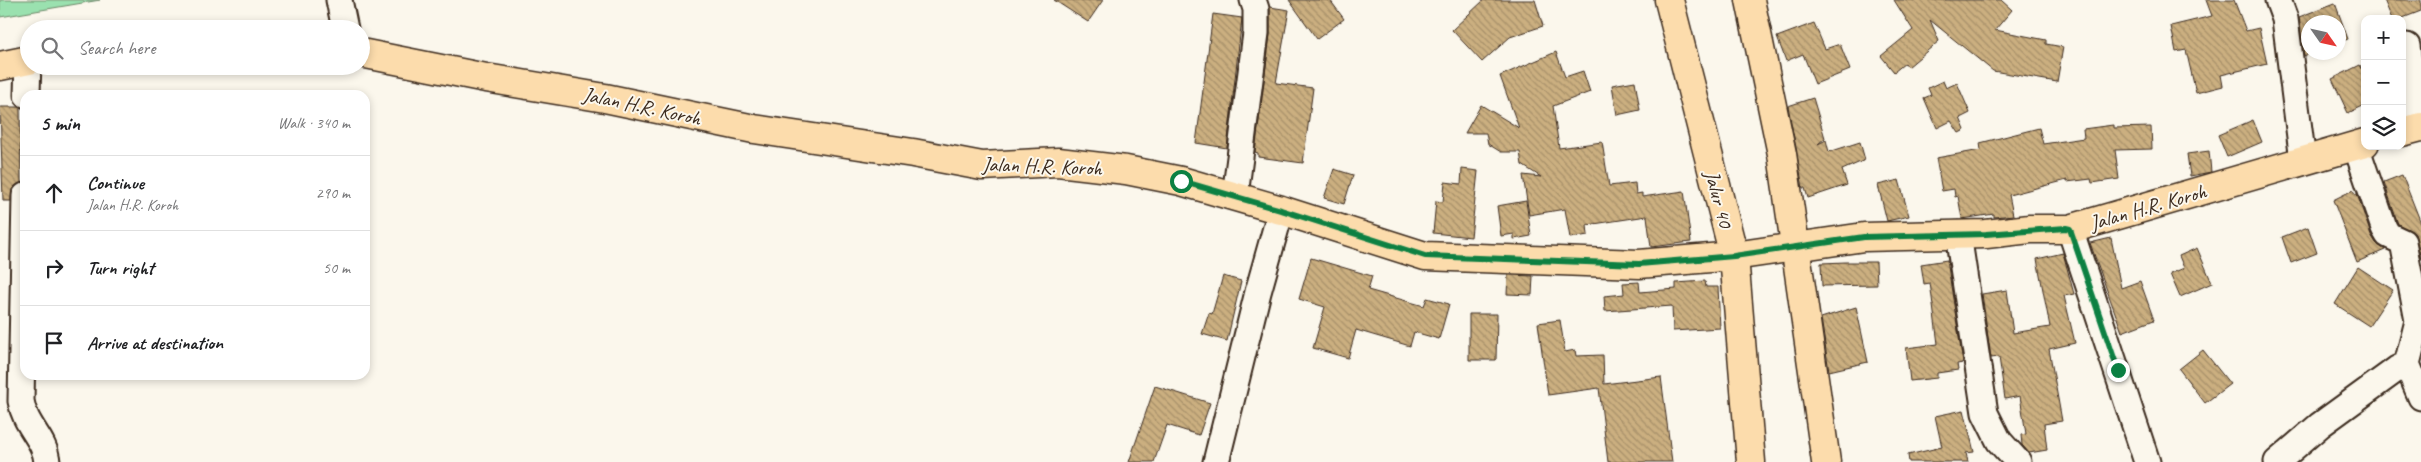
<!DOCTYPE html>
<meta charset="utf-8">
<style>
body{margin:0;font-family:Caveat,sans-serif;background:#f2f2f2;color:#202124}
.controls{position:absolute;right:15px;top:15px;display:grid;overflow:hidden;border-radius:10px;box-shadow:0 2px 8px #0003}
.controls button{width:45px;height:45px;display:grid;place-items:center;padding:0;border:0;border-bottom:1px solid #e0e0e0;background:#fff;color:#202124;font:25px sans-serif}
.compass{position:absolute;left:2301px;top:15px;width:45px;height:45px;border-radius:50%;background:#fff;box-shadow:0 2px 8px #0003;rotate:124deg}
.stop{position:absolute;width:15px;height:15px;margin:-11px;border:4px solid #0b8043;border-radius:50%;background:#fff}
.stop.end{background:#0b8043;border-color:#fff;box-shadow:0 1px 5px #0008}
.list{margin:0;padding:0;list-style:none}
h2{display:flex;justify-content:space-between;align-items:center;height:65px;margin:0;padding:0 20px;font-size:21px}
h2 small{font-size:16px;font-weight:400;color:#757577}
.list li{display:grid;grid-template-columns:32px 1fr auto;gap:15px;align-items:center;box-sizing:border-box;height:75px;padding:0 20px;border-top:1px solid #e0e0e0}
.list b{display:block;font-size:19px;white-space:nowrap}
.list p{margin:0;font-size:16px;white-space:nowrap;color:#757577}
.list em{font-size:16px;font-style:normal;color:#757577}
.icon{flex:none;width:28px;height:28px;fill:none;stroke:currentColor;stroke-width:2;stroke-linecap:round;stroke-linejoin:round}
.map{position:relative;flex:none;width:2421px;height:462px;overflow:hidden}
.search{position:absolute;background:#fff;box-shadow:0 2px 8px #0003;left:20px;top:20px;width:350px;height:55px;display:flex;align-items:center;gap:12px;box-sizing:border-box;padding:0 18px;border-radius:28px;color:#757577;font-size:19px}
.panel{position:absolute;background:#fff;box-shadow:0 2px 8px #0003;left:20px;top:90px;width:350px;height:290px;border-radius:15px}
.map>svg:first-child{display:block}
.green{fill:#9ae1af;stroke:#6a8666}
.building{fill:url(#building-back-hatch);stroke:#3b2a1e}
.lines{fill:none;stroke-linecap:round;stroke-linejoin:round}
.minor-casing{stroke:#3b2a1e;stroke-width:29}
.major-casing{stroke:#3b2a1e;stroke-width:31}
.highway-casing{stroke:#3b2a1e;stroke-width:31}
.minor{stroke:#fbf7ec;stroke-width:25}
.major{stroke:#fcdcac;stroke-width:28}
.highway{stroke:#fcdcac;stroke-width:28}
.route{stroke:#0b8043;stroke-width:6}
.labels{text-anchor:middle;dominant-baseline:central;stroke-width:4;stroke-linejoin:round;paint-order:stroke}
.street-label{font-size:21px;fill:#3b2a1e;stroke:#fbf7ec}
</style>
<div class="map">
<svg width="2421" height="462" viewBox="0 0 2421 462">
<defs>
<pattern id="building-back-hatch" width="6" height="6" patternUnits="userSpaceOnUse" patternTransform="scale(1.25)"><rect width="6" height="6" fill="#cbaf80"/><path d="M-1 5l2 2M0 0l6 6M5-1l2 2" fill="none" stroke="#a68f68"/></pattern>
</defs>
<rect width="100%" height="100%" fill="#fbf7ec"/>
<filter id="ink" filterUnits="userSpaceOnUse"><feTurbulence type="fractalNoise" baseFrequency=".02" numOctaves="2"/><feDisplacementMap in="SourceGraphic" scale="10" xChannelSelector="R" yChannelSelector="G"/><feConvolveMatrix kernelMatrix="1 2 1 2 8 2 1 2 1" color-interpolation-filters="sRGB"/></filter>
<g filter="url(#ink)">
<path class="green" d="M0 0H100L0 17Z"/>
<path class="building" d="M1054 0H1103L1088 22Z
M1289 0H1330L1344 19 1317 39Z
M1484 0H1535L1543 26 1510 37 1482 62 1452 30Z
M1894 0H2001L2012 10 1995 30 2046 40V44L2063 47 2057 82 1993 71 1930 20 1939 41 1908 67 1905 63 1894 72 1881 56 1913 30Z
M2206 0H2234L2246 31 2259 28 2267 64 2221 75 2223 86 2196 93 2186 50 2176 52 2171 26 2212 16Z
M2384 0H2421V11L2400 19H2392Z
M2335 3 2348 39 2338 43V22H2308V52H2313L2304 56 2299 17Z
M1270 7 1289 10 1276 83 1313 88 1303 163 1258 157V153L1255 152 1270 35Z
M1213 14 1242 18 1227 148 1196 143Z
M1814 23 1825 49 1840 44 1850 70 1815 84 1803 54 1786 61 1777 37Z
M1556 52 1565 77 1583 71 1590 92 1553 106 1559 148 1602 142 1609 186 1635 183 1636 194 1642 193V197L1684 191 1691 242 1651 247 1647 216 1587 225 1588 235 1570 238 1565 209 1529 215 1523 175 1541 177 1522 165 1520 152H1501L1488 144 1486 133H1465L1481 105 1519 128 1500 76Z
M2360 65 2365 74V105L2348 113 2332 79Z
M1635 81 1640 110 1617 115 1612 85Z
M1943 81 1946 88 1957 83 1970 113 1960 118 1965 130 1959 133 1951 121 1937 128 1924 98 1931 95 1928 88Z
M1813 98 1825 138 1818 144 1826 140 1829 152 1860 142 1865 160 1842 170 1847 185 1808 198 1805 188H1803L1788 106Z
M0 107H20L21 183 12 189 11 201H3Z
M2253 120 2262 142 2227 157 2218 135Z
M2113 125V128L2151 127 2152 149 2115 150 2119 179 2092 183 2091 179 2067 182V180L2009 195 2013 215 1994 217V214L1962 219 1958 196 1955 197 1954 189 1942 191 1936 158 1981 150 1980 143 2039 128 2043 144 2084 138 2083 129Z
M2209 151 2211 172 2190 176 2187 154Z
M1334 169 1353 175 1344 204 1324 198Z
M1462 169 1478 171 1471 237 1433 233 1436 201 1443 202 1445 182 1461 184Z
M2402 175 2421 223V260L2415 234 2398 224 2384 182Z
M1899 180 1909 216 1887 221 1878 185Z
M2353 190 2355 194H2357L2371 235 2376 243 2385 250 2357 262 2333 200Z
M1526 201 1531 236 1514 239V234L1501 236 1497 206Z
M2308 227 2317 253 2291 263 2282 237Z
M2111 238 2121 288 2140 281 2154 320 2122 332 2090 243Z
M2197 248 2212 283 2180 297 2170 274 2184 268 2179 256Z
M2063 253 2074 294 2064 296 2075 343 2049 349 2062 421 2044 424 2047 450 2029 453 2022 445 2021 435 2026 434 2020 396 2005 399 1999 357 1991 358 1982 294 2007 290 2013 333 2050 327 2037 259Z
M1311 258 1372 276 1368 290 1424 306 1427 298 1449 304 1439 339 1414 332 1410 346 1356 330 1348 358 1313 348 1325 307 1299 299Z
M1947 260 1963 363 1957 364 1958 370 1937 373V378L1910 381 1906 348 1938 344 1931 290 1930 283 1924 284 1921 264Z
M1846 262H1876L1877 285 1822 286 1821 263Z
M2358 267 2393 290 2369 326 2335 304Z
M1508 275 1533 276 1532 295 1507 294Z
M1223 276 1241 281 1227 341 1202 334 1209 313 1212 314Z
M1705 281 1706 287H1718L1720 328 1673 331 1672 306 1605 311 1604 296 1624 294 1623 283 1639 282 1640 292 1676 289V283Z
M1856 307 1868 362 1829 371 1821 318Z
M1469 314H1497L1496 360H1469Z
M1560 320 1565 352 1575 350 1576 356 1603 355 1604 384 1661 377 1672 462H1608L1599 388 1548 395 1538 323Z
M2203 350 2230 384 2205 403 2179 369Z
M1155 386 1210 403 1199 435 1167 425 1154 462H1129Z
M1964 410 1974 452 1966 453 1968 462H1909L1908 455 1942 447 1935 416Z"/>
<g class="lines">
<g class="minor-casing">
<path id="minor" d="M339 0 345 29
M2278 0 2285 19 2303 161
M2407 46 2417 128
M27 95 28 60
M2356 146 2384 228 2388 235 2403 242 2418 321 2407 364 2421 397
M25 196 21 401C25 427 45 438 47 462
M1235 196 1256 33V9L1253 0
M2070 229 2147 462
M1958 234 1985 413 1999 441 2018 462
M1216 462 1258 292 1281 210
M2277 462 2320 425 2397 369 2407 364"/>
</g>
<g class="major-casing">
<path id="major" d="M361 53 486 78 605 98 754 129 913 153 982 166 1058 162 1126 170 1181 181 1281 210 1425 256 1639 264 1734 256 1864 237 1986 234 2030 229H2070L2365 143
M0 66 29 60
M2402 132 2421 127"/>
</g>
<g class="highway-casing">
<path id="highway" d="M1669 0 1734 256 1751 462
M1750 0 1782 154 1826 462"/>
</g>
<use href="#minor" class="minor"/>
<use href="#major" class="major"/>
<use href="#highway" class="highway"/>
</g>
</g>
<g class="lines" filter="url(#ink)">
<path class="route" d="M1181 181 1281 210 1425 256 1639 264 1734 256 1864 237 1986 234 2066 228 2070 229 2118 370"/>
</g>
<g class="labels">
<g class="street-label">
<text transform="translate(642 106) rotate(12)">Jalan H.R. Koroh</text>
<text transform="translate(1042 166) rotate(2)">Jalan H.R. Koroh</text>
<text transform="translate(1719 199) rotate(75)">Jalur 40</text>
<text transform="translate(2148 207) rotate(-16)">Jalan H.R. Koroh</text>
</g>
</g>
</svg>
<div class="controls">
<button>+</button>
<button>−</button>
<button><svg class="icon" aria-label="layers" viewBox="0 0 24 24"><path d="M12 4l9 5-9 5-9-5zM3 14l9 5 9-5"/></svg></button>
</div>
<svg class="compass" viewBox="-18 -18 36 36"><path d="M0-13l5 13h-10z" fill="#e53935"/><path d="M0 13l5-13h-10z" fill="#757577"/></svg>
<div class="stop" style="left:1181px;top:181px"></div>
<div class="stop end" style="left:2118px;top:370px"></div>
<div class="search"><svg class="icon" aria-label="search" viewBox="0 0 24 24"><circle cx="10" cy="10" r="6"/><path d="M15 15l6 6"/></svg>Search here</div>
<section class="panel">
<h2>5 min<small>Walk · 340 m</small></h2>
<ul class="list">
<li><svg class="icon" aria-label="ahead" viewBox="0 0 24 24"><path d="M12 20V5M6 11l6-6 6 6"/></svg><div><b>Continue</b><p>Jalan H.R. Koroh</p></div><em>290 m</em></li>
<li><svg class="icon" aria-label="right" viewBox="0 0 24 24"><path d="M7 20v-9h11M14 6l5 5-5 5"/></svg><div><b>Turn right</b></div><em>50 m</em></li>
<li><svg class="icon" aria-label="arrive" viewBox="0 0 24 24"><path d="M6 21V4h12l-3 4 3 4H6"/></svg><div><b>Arrive at destination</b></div></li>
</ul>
</section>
</div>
